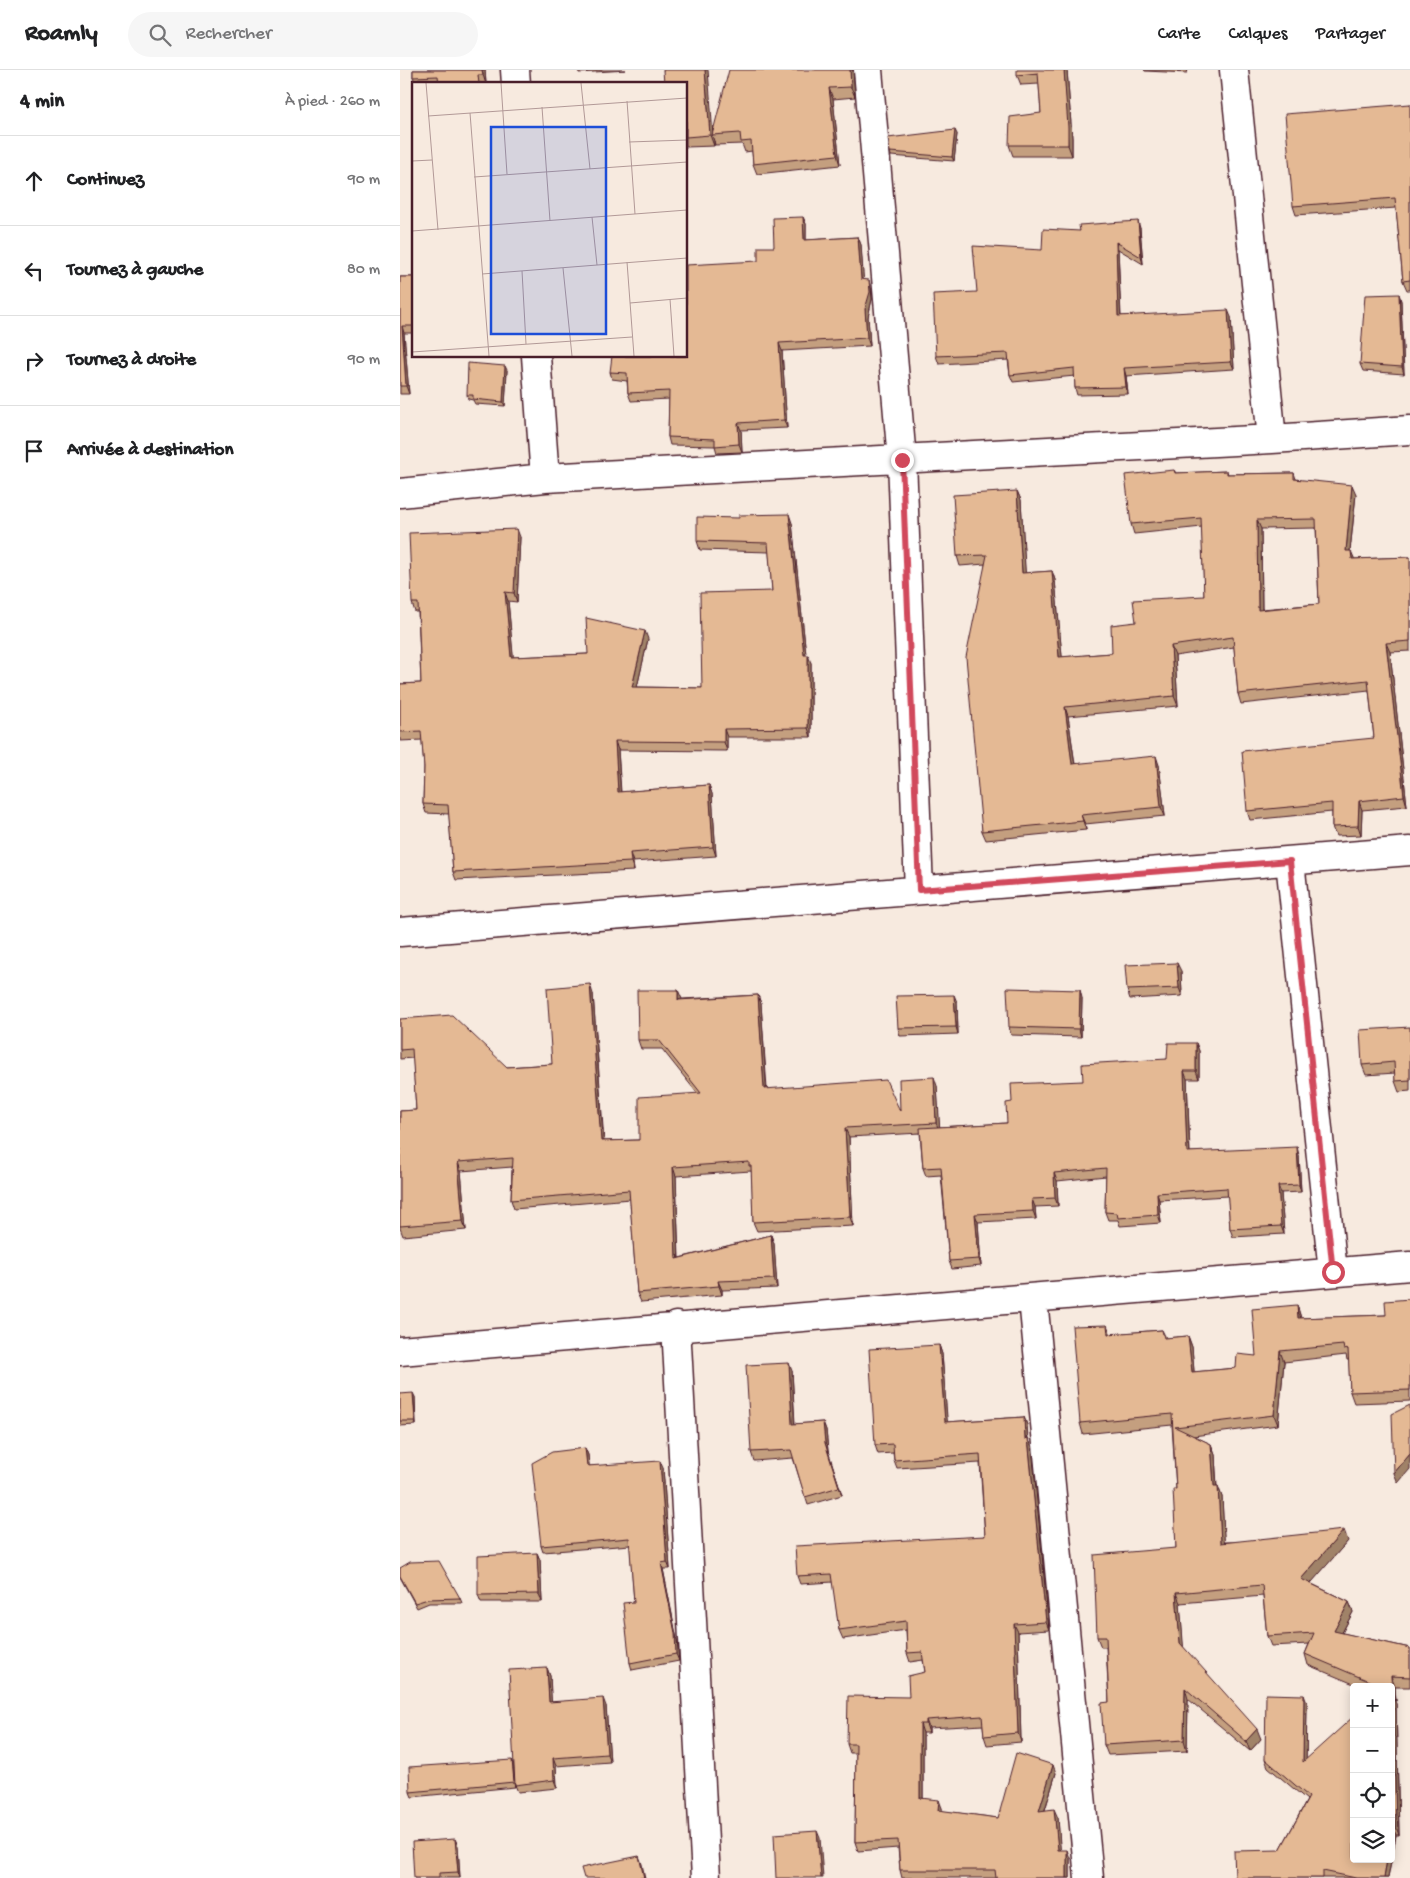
<!DOCTYPE html>
<html lang="fr">
<meta charset="utf-8">
<style>
body{margin:0;font-family:"Gochi Hand",sans-serif;background:#f6f6f6;color:#202124}
.controls{position:absolute;right:15px;bottom:15px;display:grid;overflow:hidden;border-radius:5px;box-shadow:0 2px 12px #0003}
.controls button{width:45px;height:45px;display:grid;place-items:center;padding:0;border:0;border-bottom:1px solid #e0e0e0;background:#fff;color:#202124;font:25px sans-serif}
.stop{position:absolute;width:15px;height:15px;margin:-11px;border:4px solid #d1495b;border-radius:50%;background:#fff}
.stop.end{background:#d1495b;border-color:#fff;box-shadow:0 1px 5px #0008}
.list{margin:0;padding:0;list-style:none}
h2{display:flex;justify-content:space-between;align-items:center;height:65px;margin:0;padding:0 20px;font-size:21px}
h2 small{font-size:16px;font-weight:400;color:#757577}
.list li{display:grid;grid-template-columns:32px 1fr auto;gap:15px;align-items:center;box-sizing:border-box;height:90px;padding:0 20px;border-top:1px solid #e0e0e0}
.list b{display:block;font-size:19px;white-space:nowrap}
.list em{font-size:16px;font-style:normal;color:#757577}
.icon{flex:none;width:28px;height:28px;fill:none;stroke:currentColor;stroke-width:2;stroke-linecap:round;stroke-linejoin:round}
.map{position:relative;flex:none;width:1010px;height:1808px;overflow:hidden}
header{display:flex;align-items:center;gap:30px;box-sizing:border-box;height:70px;padding:0 25px;background:#fff;border-bottom:1px solid #e0e0e0}
header strong{font-size:24px}
nav{display:flex;gap:28px;margin-inline-start:auto;font-size:18px}
.search{width:350px;height:45px;background:#f6f6f6;display:flex;align-items:center;gap:12px;box-sizing:border-box;padding:0 18px;border-radius:28px;color:#757577;font-size:19px}
main{display:flex}
aside{flex:1;background:#fff}
.map>svg:first-child{display:block}
.lines{fill:none;stroke-linecap:round;stroke-linejoin:round}
.minor-casing{stroke:#4a1f2b;stroke-width:31}
.minor{stroke:#fff;stroke-width:28}
.wall{fill:#c49f7f;stroke:#4a1f2b;fill-rule:evenodd}
.shaded-wall{fill:#a08268;stroke:#4a1f2b}
.building{fill:#e4b994;stroke:#4a1f2b;fill-rule:evenodd}
.route{stroke:#d1495b;stroke-width:6}
.inset-road{fill:none;stroke:#b29997;stroke-width:1}
.view{fill:#1d4ed8;fill-opacity:0.15;stroke:#1d4ed8;stroke-width:2.5}
.inset-edge{fill:none;stroke:#4a1f2b;stroke-width:2.5}
</style>
<header>
<strong>Roamly</strong>
<div class="search"><svg class="icon" aria-label="search" viewBox="0 0 24 24"><circle cx="10" cy="10" r="6"/><path d="M15 15l6 6"/></svg>Rechercher</div>
<nav><a>Carte</a><a>Calques</a><a>Partager</a></nav>
</header>
<main>
<aside>
<h2>4 min<small>À pied · 260 m</small></h2>
<ul class="list">
<li><svg class="icon" aria-label="ahead" viewBox="0 0 24 24"><path d="M12 20V5M6 11l6-6 6 6"/></svg><div><b>Continuez</b></div><em>90 m</em></li>
<li><svg class="icon" aria-label="left" viewBox="0 0 24 24"><path d="M17 20v-9H6M10 6l-5 5 5 5"/></svg><div><b>Tournez à gauche</b></div><em>80 m</em></li>
<li><svg class="icon" aria-label="right" viewBox="0 0 24 24"><path d="M7 20v-9h11M14 6l5 5-5 5"/></svg><div><b>Tournez à droite</b></div><em>90 m</em></li>
<li><svg class="icon" aria-label="arrive" viewBox="0 0 24 24"><path d="M6 21V4h12l-3 4 3 4H6"/></svg><div><b>Arrivée à destination</b></div></li>
</ul>
</aside>
<div class="map">
<svg width="1010" height="1808" viewBox="0 0 1010 1808">
<rect width="100%" height="100%" fill="#f7eadf"/>
<filter id="ink" filterUnits="userSpaceOnUse"><feTurbulence type="fractalNoise" baseFrequency=".02" numOctaves="2"/><feDisplacementMap in="SourceGraphic" scale="10" xChannelSelector="R" yChannelSelector="G"/><feConvolveMatrix kernelMatrix="1 2 1 2 8 2 1 2 1" color-interpolation-filters="sRGB"/></filter>
<g filter="url(#ink)">
<g class="lines">
<g class="minor-casing">
<path id="minor" d="M115 0 116 14
M468 0 502 390 519 820
M834 0 872 369
M136 286 145 408
M0 423 145 408 872 369 1010 360
M890 791 933 1202
M0 862 1010 781
M633 1229 689 1808
M276 1256 306 1808
M0 1281C336 1250 673 1225 1010 1196"/>
</g>
<use href="#minor" class="minor"/>
</g>
<path class="wall" d="M13 0H85L86 14H16L13 7Z
M178 0H226L179 3Z
M667 0 672 68V86H613L609 75 641 43 639 14 621 15 617 5Z
M744 0H788L787 3 745 1Z
M452 1 455 27 433 29 440 95 357 104 353 94 352 81 345 82 342 74 315 75 314 71V76L286 77V14L313 60Z
M1010 34V220H1007L1003 211 996 138 896 145 893 136Z
M557 64 554 91 491 86 490 82Z
M403 147 406 154V170L458 167 461 175 463 209 471 218 472 229 468 247 470 276 382 281 387 358 341 360 342 382 317 383 315 376 270 375 268 367 269 329 231 331 228 323 227 311 212 309 210 302 286 286 358 191 374 177Z
M740 158 743 194 718 179 721 246 831 247 834 299 726 306 728 324 677 325 675 318V306L613 312 610 305 608 290 539 294 536 286 577 222 642 180 680 161Z
M0 207H14V263H4L9 324H0Z
M999 224 1001 231 1004 304 963 301 960 294Z
M107 300 105 336 75 334 73 330 68 329 67 325Z
M774 400 776 403 827 401 828 404 894 403 896 409 956 424 950 481 954 489 1010 487V581L990 582 1007 736 962 740 961 765 936 766 932 757V742L850 750 847 741 974 668 969 620 841 634 838 624 834 577 775 586 778 636 668 646 675 694 759 695 765 746 685 754 686 760 586 770 582 761 585 494 560 496 557 486 617 421 621 430 625 503 652 501 655 510 662 587 712 583 736 552 804 526 802 457 734 464 731 454ZM916 458 919 534 862 539 861 459Z
M392 453 406 585 411 593V667H327V681L218 680 221 722 309 715 312 724 316 786 233 792 234 801 56 810 53 802 49 744 26 743 23 734 24 697 22 670 0 671V614L21 613 18 542H15L12 533 120 467 117 532 108 531 113 587 188 584 248 569 237 617 302 618 372 521 369 482 300 480 297 471Z
M781 901 782 926 730 929 727 920Z
M193 924 204 1071 239 1070 297 1023 262 979H241L238 970 282 929 358 925 361 934 367 1019 500 1041 537 1016 539 1057 607 1053 612 1032 683 1011 767 989 796 973 799 981V1009H787L790 1082 899 1085 901 1122 881 1123 884 1164 833 1167 830 1159 828 1126 759 1130 761 1153 720 1156 718 1150H708L705 1142 706 1106 657 1111 658 1136 635 1137 636 1149 578 1152 581 1196 552 1199 549 1191 541 1105 526 1106 523 1098 520 1063 449 1067 453 1156 357 1161 353 1152 352 1104 351 1101 276 1106 279 1188 371 1165 374 1174 377 1218 322 1220V1225L241 1232 237 1223 230 1129 114 1139 111 1130 112 1097 61 1101 66 1160 3 1166 0 1158V1041L16 1040 13 988 0 989V949L107 997 152 994Z
M682 928 681 967 611 965 609 957Z
M557 932 558 964 500 966 498 958Z
M1010 957V1021L999 1022 995 1011V1003L966 1005 962 995Z
M1010 1229V1331L954 1333 950 1322 949 1290H947L946 1285 884 1292 878 1355 793 1366 811 1374 815 1385 817 1416H818L822 1427 824 1472 948 1471 910 1513 949 1532 953 1542 942 1563 1010 1578V1617H995L996 1631 994 1630 996 1634 999 1765H996L988 1808H835L880 1780 907 1730 868 1697 865 1689 907 1633 906 1689 991 1789V1617H961L908 1595 905 1584 909 1574 871 1576 867 1566 863 1526 780 1533 783 1577 861 1669 850 1681 788 1629 787 1681 708 1685 704 1675 709 1632 706 1577H701L697 1567 776 1478V1419L772 1355 683 1364 680 1353 711 1264 762 1260 766 1268 788 1266 792 1277 794 1302 836 1298 856 1286 897 1235 901 1248 986 1245Z
M539 1275 542 1284 547 1352 624 1347 627 1355 628 1368 632 1377 649 1560 618 1562 621 1672 587 1675 584 1666 583 1655 529 1658V1663H523V1728L542 1738V1741L598 1748 656 1703 645 1740 658 1748 660 1780 670 1788V1808H502L500 1800 498 1778 458 1781 455 1772 456 1683H450L447 1674 509 1627 525 1602 523 1590 510 1592 507 1583 506 1560 443 1569 439 1560 433 1512 400 1514 397 1506 585 1466 580 1393 497 1398 494 1390 493 1383 478 1384 475 1375Z
M392 1301 395 1354 423 1352 426 1360 428 1381 442 1425 408 1435 393 1388 354 1391 351 1382Z
M0 1324 15 1327 16 1355 0 1356Z
M185 1378 188 1385 189 1396 263 1398 270 1499H263L277 1570 279 1591 232 1600 230 1593 234 1532 230 1475 143 1482 141 1476Z
M137 1483 140 1490 142 1532H81L78 1525Z
M0 1498 60 1528 62 1533H29L17 1538 0 1507Z
M147 1598 150 1606 151 1632 206 1636 210 1692 156 1696 157 1718 118 1722 115 1715Z
M114 1695 115 1717 12 1727 10 1722Z
M55 1769 58 1776 60 1808H14Z"/>
<path class="shaded-wall" d="M82 0H85L86 14 83 5Z
M305 0H308L313 65H312L314 71V76L310 65Z
M450 0H453L455 27 451 17Z
M664 0H667L672 68V86L668 75Z
M429 18 433 29 440 95 437 85Z
M555 60 557 64 554 91 552 87Z
M403 147 406 154V178L404 170Z
M738 151 740 158 743 194 741 187Z
M458 167 461 175 464 216 461 209Z
M716 172 718 179 721 254 718 246Z
M469 210 471 218 472 229 468 247 470 276 467 268 465 239Z
M999 224 1001 231 1004 304 1002 297Z
M828 240 831 247 834 299 831 292Z
M2 256 4 263 9 324 6 316Z
M379 273 382 281 387 358 384 350Z
M105 296 107 300 105 336 103 332Z
M724 298 726 306 728 324 726 317Z
M338 353 341 360 342 382 339 374Z
M952 415 956 424 949 490 946 481Z
M617 421 621 430 626 513 622 503Z
M389 444 392 453 407 594 404 585Z
M857 450 861 459 862 549 858 540Z
M117 459 120 467 117 532 114 523Z
M951 481 955 490 952 489Z
M652 501 655 510 663 597 659 587Z
M105 522 108 531 114 595 111 587Z
M245 561 248 569 235 626 232 617Z
M986 573 990 582 1007 736 1004 726Z
M771 576 775 586 778 636 774 626Z
M408 585 411 593V667L408 658Z
M665 637 668 646 676 703 672 694Z
M324 659 327 667V681L324 672Z
M215 671 218 680 221 730 218 722Z
M756 686 759 695 765 746 761 737Z
M309 715 312 724 316 786 313 777Z
M959 731 962 740 961 765 958 756Z
M681 745 685 754 686 760Z
M230 783 233 792 234 801 231 792Z
M777 893 781 901 782 926 779 918Z
M190 914 193 924 204 1080 201 1071Z
M278 920 282 929 278 930Z
M680 920 682 928 681 967 679 959Z
M358 925 361 934 367 1028 364 1019Z
M554 925 557 932 558 964 556 957Z
M796 973 799 981V1009L796 1001Z
M784 1001 787 1009 790 1090 787 1082Z
M534 1007 537 1016 540 1062 536 1053Z
M445 1058 449 1067 453 1156 450 1147Z
M897 1077 899 1085 901 1122 899 1115Z
M58 1092 61 1101 66 1160 63 1151Z
M273 1097 276 1106 279 1198 276 1189Z
M654 1103 657 1111 658 1136 655 1128Z
M878 1116 881 1123 884 1164 881 1156Z
M757 1123 759 1130 761 1153 758 1145Z
M632 1129 635 1137 636 1149 633 1141Z
M575 1144 578 1152 581 1196 579 1189Z
M371 1165 374 1174 377 1218 374 1209Z
M318 1211 322 1220V1225L319 1216Z
M897 1235 900 1245 902 1258 898 1248Z
M707 1255 711 1265 708 1264Z
M788 1266 792 1277 795 1313 792 1302Z
M539 1275 542 1284 548 1360 545 1352Z
M880 1281 884 1292 878 1355 874 1345Z
M389 1293 392 1301 395 1362 392 1354Z
M13 1323 15 1327 16 1355 15 1351Z
M624 1347 627 1355 628 1377 625 1369Z
M423 1352 426 1360 428 1381 442 1425 425 1373Z
M628 1368 632 1377 649 1560 646 1552Z
M811 1374 815 1385 817 1427 814 1416Z
M185 1378 188 1385 190 1403 187 1396Z
M1010 1384V1399L998 1413 994 1403Z
M260 1391 263 1398 270 1499 267 1492Z
M818 1416 822 1427 825 1483 821 1473Z
M944 1460 948 1471 905 1520 901 1509Z
M137 1483 140 1490 142 1532 139 1524Z
M261 1493 263 1499 277 1570 279 1591 276 1584Z
M776 1523 780 1533 784 1584 780 1573Z
M949 1532 953 1542 937 1572 934 1561Z
M614 1554 618 1562 621 1672 618 1663Z
M147 1598 150 1606 152 1640 149 1632Z
M991 1606 995 1617 996 1631 992 1620Z
M785 1618 788 1629 787 1681 784 1670Z
M904 1625 907 1633 906 1699 903 1692Z
M993 1626 996 1634 999 1765 996 1757Z
M203 1628 206 1636 210 1692 207 1684Z
M526 1650 529 1658V1663L526 1654Z
M520 1654 523 1663V1736L520 1728Z
M857 1659 861 1669 850 1681 846 1671Z
M153 1688 156 1696 157 1718 154 1710Z
M112 1690 114 1695 115 1717 114 1712Z
M653 1695 656 1703 642 1749 639 1741Z
M539 1730 542 1738 541 1749 538 1740Z
M654 1739 658 1748 661 1788 658 1780Z
M993 1758 996 1765 988 1808H984L987 1789H991V1769Z
M417 1761 420 1768 423 1808H421Z
M55 1769 58 1776 60 1808 58 1802Z
M667 1780 670 1788V1808H667Z
M239 1786 242 1794 245 1808H244Z"/>
<path class="building" d="M13 0H82L83 5H78L79 14H39L38 6 13 7Z
M263 0H305L310 65 286 67V14H264Z
M329 0H450L451 17 429 18 437 85 353 94 351 71 341 72 340 63 312 65Z
M617 0H664L668 57V75H609L610 47 641 43 638 3 617 5Z
M1010 34V210L1003 211 995 128 893 136 885 44Z
M555 60 552 87 490 82 488 68Z
M403 147 404 170 458 167 461 209 469 210 470 222 465 239 467 268 379 273 384 350 338 353 339 374 315 376V369L268 367 269 321 228 323 227 303 210 302 212 286H286V195L358 191V177H374L373 148Z
M738 151 741 187 716 172 718 246 828 240 831 292 724 298 726 317 675 318 674 298 610 305 608 283 536 286 533 224 577 222 573 176 642 180 643 159 680 161 679 155Z
M0 207H14V256H2L6 316H0Z
M999 224 1002 297 960 294 965 225Z
M68 293 105 296 103 332 73 329V325H67Z
M774 400 775 403 827 401V404L894 403V409L952 415 946 481H951L952 489 1010 487V571L986 573 1004 726 959 731 958 756 932 757V733L847 741 842 681 974 668 968 610 838 624 833 567 771 576 774 626 665 637 672 694 756 686 761 737 681 745 683 751 582 761 566 587 587 485 557 486 553 425 617 421 622 503 652 501 659 587 712 583 711 555 736 552 733 530 804 526 801 448 731 454 725 405ZM916 449 919 534 858 540 857 450Z
M389 444 404 585H408V658L324 659V672L215 671 218 722 309 715 313 777 230 783 231 792 53 802 48 735 23 734 24 697 21 661 0 662V614L21 613 18 533H12L9 463 117 459 114 523 105 522 111 587 188 584 186 548 245 561 232 617 302 618 300 523 372 521 368 473 297 471V447L339 448V445Z
M777 893 779 918 727 920 725 895Z
M190 914 201 1071 239 1070V1027L301 1023 259 970H238L237 920H278V930L358 925 364 1019 486 1010 500 1041 499 1009 534 1007 536 1053 445 1058 450 1147 353 1152 351 1096H349V1092L273 1097 276 1189 371 1165 374 1209 318 1211 319 1216 237 1223 229 1120 111 1130 113 1088 58 1092 63 1151 0 1156V1041L16 1040 12 979 0 980V949L52 945 107 997 152 994 147 918Z
M607 918 680 920 679 959 609 957Z
M554 925 556 957 498 958 496 926Z
M1010 957V1010L995 1011 994 992 962 995 960 960Z
M768 973H796V1001H784L787 1082 897 1077 899 1115 878 1116 881 1156 830 1159 827 1118 757 1123 758 1145 718 1148 717 1143 705 1142 706 1098 654 1103 655 1128 632 1129 633 1141 575 1144 579 1189 549 1191 541 1097 523 1098 520 1058 607 1053 606 1033 612 1032 611 1014 683 1011 682 994 767 989Z
M1010 1229V1320L950 1322 948 1279 944 1280 943 1275 880 1281 874 1345 775 1357 811 1374 814 1416H818L821 1473 944 1460 901 1509 949 1532 934 1561 1010 1578V1607L991 1606 992 1620 991 1617H983L905 1584 914 1563 867 1566 862 1515 776 1523 780 1573 857 1659 846 1671 785 1618 784 1670 704 1675 701 1633 709 1632 706 1567H697L694 1485 776 1478 773 1419H776L772 1344 680 1353 672 1256 707 1255 708 1264 762 1260 764 1268 788 1266 792 1302 836 1298 837 1284 856 1286 852 1239 897 1235 898 1248 986 1245 985 1231Z
M539 1275 545 1352 624 1347 625 1369 628 1368 646 1552 614 1554 618 1663 584 1666 582 1646 526 1650V1654H520V1728L539 1730 538 1740 598 1748 616 1683 653 1695 639 1741 654 1739 658 1780H667V1808H596L595 1800H500L498 1770 455 1772 456 1674H447L448 1626 509 1627 508 1606 525 1602 522 1582 507 1583 506 1551 439 1560 431 1504 397 1506 395 1476 585 1466 580 1384 494 1390 493 1374 475 1375 469 1279Z
M389 1293 392 1354 423 1352 425 1373 439 1417 405 1427 391 1380 351 1382 346 1295Z
M13 1323 15 1351H0V1324Z
M1010 1335V1384L994 1403 992 1344Z
M185 1378 187 1396 260 1391 267 1492 261 1493 275 1563 276 1584 230 1593 223 1533 234 1532 229 1468 141 1476 132 1393 152 1382Z
M137 1483 139 1524 78 1525V1486Z
M39 1491 60 1528 28 1529 15 1533 0 1506V1498L10 1492Z
M147 1598 149 1632 203 1628 207 1684 153 1688 154 1710 115 1715 109 1600Z
M866 1624 904 1625 903 1692 954 1646 953 1626H954V1789H987L984 1808H956L923 1801V1808H835L834 1781 880 1780 909 1727 865 1689Z
M991 1626H993L996 1757 993 1758 991 1769Z
M112 1690 114 1712 10 1722 9 1697Z
M417 1761 421 1808H376L374 1764Z
M55 1769 58 1802 39 1803V1808H14L12 1772Z
M239 1786 244 1808H184L181 1798Z"/>
</g>
<g class="lines" filter="url(#ink)">
<path class="route" d="M502 390 519 820 890 791 933 1202"/>
</g>
<g transform="translate(12 12)">
<rect width="275" height="275" fill="#f7eadf"/>
<path class="inset-road" d="M14 1 26 148M89 1 95 92M169 1 178 87M215 19 223 132M130 25 138 139M58 31 77 274M16 34 275 16M217 60 275 58M0 79 20 78M62 95 275 80M180 135 185 183M0 149 275 128M215 180 222 274M151 186 160 274M110 189 114 262M70 192 275 176M258 217 262 274M218 221 275 216M0 270 220 255"/>
<path class="view" d="M79 45H194V252H79Z"/>
<rect width="275" height="275" class="inset-edge"/>
</g>
</svg>
<div class="controls">
<button>+</button>
<button>−</button>
<button><svg class="icon" aria-label="locate" viewBox="0 0 24 24"><circle cx="12" cy="12" r="6"/><path d="M12 2v4M12 18v4M2 12h4M18 12h4"/></svg></button>
<button><svg class="icon" aria-label="layers" viewBox="0 0 24 24"><path d="M12 4l9 5-9 5-9-5zM3 14l9 5 9-5"/></svg></button>
</div>
<div class="stop" style="left:933px;top:1202px"></div>
<div class="stop end" style="left:502px;top:390px"></div>
</div>
</main>
